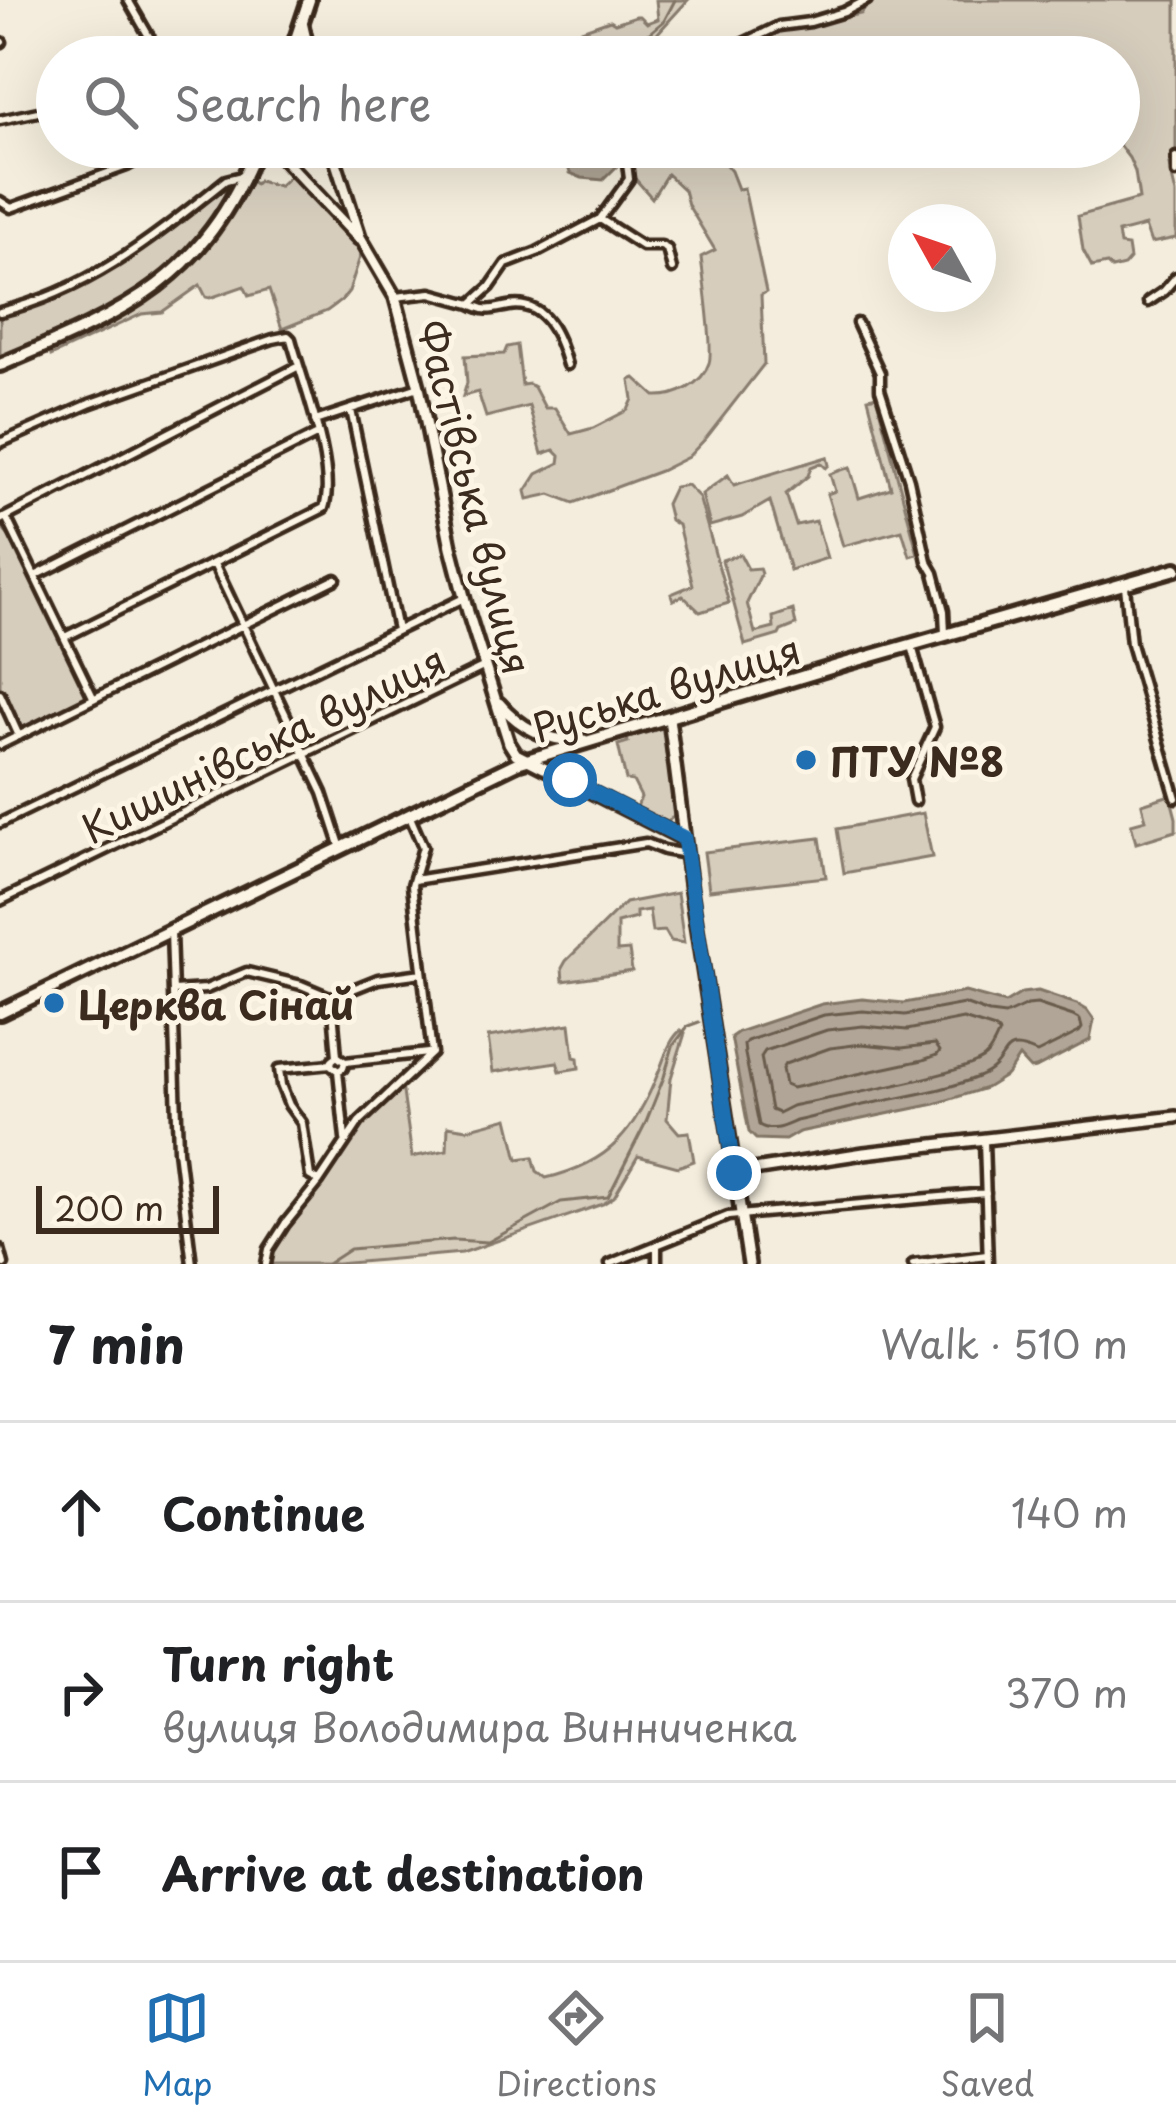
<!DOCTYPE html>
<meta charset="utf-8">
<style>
body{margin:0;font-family:"Playpen Sans",sans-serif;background:#f2f2f2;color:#202124}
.compass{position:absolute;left:888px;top:204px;width:108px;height:108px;border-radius:50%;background:#fff;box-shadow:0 12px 48px #0002;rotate:310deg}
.scale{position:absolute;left:36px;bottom:30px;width:183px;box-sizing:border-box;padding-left:12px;border:6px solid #3b2a1e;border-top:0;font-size:33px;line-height:42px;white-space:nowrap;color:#3b2a1e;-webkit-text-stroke:9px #fcf5e5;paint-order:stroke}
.stop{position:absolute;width:36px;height:36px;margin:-27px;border:9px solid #1f6fb2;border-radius:50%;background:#fff}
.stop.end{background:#1f6fb2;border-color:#fff;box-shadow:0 3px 12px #0008}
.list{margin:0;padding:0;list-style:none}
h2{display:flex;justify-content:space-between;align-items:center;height:156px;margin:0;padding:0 48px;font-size:51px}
h2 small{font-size:39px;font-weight:400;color:#757577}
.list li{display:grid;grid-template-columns:78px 1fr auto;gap:36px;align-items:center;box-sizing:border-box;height:180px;padding:0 48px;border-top:3px solid #e0e0e0}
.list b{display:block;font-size:45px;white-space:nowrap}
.list p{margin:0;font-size:39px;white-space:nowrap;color:#757577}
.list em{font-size:39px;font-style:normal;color:#757577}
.icon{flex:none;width:66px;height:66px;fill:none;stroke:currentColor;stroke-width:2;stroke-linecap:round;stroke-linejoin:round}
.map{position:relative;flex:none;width:1176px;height:1264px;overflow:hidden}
.search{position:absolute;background:#fff;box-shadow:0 12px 48px #0002;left:36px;right:36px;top:36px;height:132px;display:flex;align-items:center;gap:30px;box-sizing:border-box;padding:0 42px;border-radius:66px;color:#757577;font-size:45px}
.sheet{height:696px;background:#fff}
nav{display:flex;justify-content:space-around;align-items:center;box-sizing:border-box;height:168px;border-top:3px solid #e0e0e0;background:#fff;font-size:33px;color:#757577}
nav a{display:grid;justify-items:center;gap:6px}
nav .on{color:#1f6fb2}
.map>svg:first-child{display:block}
.green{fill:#d6cdbd;stroke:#887c6e;stroke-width:3}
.water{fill:#b0a596;stroke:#817466;stroke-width:3}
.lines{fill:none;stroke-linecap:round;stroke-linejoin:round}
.shore{stroke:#6a5b4e;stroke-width:3}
.stream{stroke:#817466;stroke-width:3}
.street-casing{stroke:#3b2a1e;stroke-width:15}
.secondary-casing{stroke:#3b2a1e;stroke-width:18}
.primary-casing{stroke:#3b2a1e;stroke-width:20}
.street{stroke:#fcf5e5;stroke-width:6}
.secondary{stroke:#fcf5e5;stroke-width:9}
.primary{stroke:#fcf5e5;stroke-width:10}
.route{stroke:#1f6fb2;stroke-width:15}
.poi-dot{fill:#1f6fb2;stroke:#fcf5e5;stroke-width:4.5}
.labels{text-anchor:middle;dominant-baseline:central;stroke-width:10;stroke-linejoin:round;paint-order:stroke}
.street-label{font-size:39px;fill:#3b2a1e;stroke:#fcf5e5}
.poi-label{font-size:39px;font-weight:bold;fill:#3b2a1e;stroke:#fcf5e5;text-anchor:start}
</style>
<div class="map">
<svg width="1176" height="1264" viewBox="0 0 1176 1264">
<rect width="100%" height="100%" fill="#f4eddd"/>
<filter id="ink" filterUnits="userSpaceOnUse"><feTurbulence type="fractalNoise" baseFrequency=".00833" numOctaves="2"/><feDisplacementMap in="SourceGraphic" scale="24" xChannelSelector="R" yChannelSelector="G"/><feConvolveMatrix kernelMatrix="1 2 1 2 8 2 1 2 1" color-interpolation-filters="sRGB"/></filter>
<g filter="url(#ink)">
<path class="green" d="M656 0H688L657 34 665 57H568L572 38 581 35V30L610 20 615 23 636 16H640L647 23 658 19Z
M872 0H1176V162L1169 165 1176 194V238L1151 243 1145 226 1118 233 1120 245 1128 246 1130 259 1124 266 1112 269 1107 264 1092 267 1083 250 1078 216 1139 199 1135 172 1129 158 1119 145V57H728L777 31 861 14Z
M628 147H723L714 150 731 171 738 189 744 188 766 292 761 295 764 364 707 437 688 457 660 471 574 503 551 494 528 499 526 491 537 474 559 463 560 456 554 450 542 454 529 406 486 417 478 392 463 396 467 383 465 356 504 354 507 347 517 345 522 385 529 384 534 387 545 408H555L571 434 593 428 628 410 633 399 630 380 635 378 655 396C676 397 702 385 709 363 714 350 703 276 701 257L715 250 688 205 684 190 667 174 652 198 630 173Z
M724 147H874L820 160Z
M294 172 364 245 349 291 342 300 327 311 282 329 269 290 249 296 244 286 210 298 206 297 200 285 162 312 142 314 51 356 48 345 0 365V312L22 307 124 259 226 180 245 176 255 184 258 181 279 186Z
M876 396 918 554 910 556 902 530 843 546 827 494 835 491 830 474 850 467 859 498 891 488 868 398Z
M827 457 829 465 826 468 821 463 811 467 808 476 786 494 796 525 816 521 827 558 790 570 770 501 742 517 710 526 702 494 728 475 734 485Z
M687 485 699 497 729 603 700 612 683 596 673 600 671 594 693 585 678 525 670 520 666 504 674 487Z
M0 526 8 535 14 533 94 698 19 736 0 694Z
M740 554 748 569 759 568 761 574 747 603 755 633 774 628 773 617 793 610 796 625 781 631 779 635 745 645 722 560Z
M663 727 676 813 668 822 637 807 641 797 633 781 626 780 618 745 628 742 627 738Z
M1170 795 1176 818V831L1136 843 1131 824 1146 820 1142 804Z
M923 813 932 857 844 873 837 829Z
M820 838 826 877 709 890 704 852Z
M677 893 684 943 671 941 665 931 652 932 649 910 636 912V918L617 923V951L629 950 632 971 563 981 562 968 566 961 625 903Z
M570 1024 574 1057 578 1058 579 1068 560 1071 557 1062 493 1072 488 1037Z
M681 1030 685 1033 671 1078 667 1119 679 1133 689 1132 694 1161 678 1167 638 1156 614 1197 603 1204 462 1253 337 1264H266L269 1249 361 1123 402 1085 412 1157 447 1150 448 1126 467 1129 508 1118 518 1159 533 1157 537 1171 546 1178C611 1163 635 1131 659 1071 665 1057 669 1040 681 1030Z"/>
<path class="water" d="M562 147H621L617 166 603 180 582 178 570 173Z
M1038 991 1077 1004 1087 1010 1094 1020 1090 1040 1036 1068 1030 1069 1019 1057 1007 1075 986 1088 935 1104 799 1132 785 1140 756 1139 749 1132 731 1037 738 1032 822 1004 862 999 904 1003 965 992 1005 1003 1022 993Z"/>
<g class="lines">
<path class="shore" d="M964 1004 989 1013 1005 1015 1027 1005 1037 1004 1073 1016 1080 1020 1082 1028 1079 1032 1037 1053C995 1034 1013 1064 978 1077 946 1090 912 1095 878 1102 851 1107 824 1115 796 1121 784 1126 772 1133 759 1125L745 1054 744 1045 747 1041 824 1015 863 1011 905 1015Z
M963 1019 995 1029 999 1033C996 1040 991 1052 985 1057 968 1074 824 1099 792 1106L778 1113 771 1110 761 1057 765 1051 827 1030 863 1026 907 1030Z
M862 1044 902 1048 935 1044 940 1051 937 1055 923 1060 792 1088 785 1085 782 1069 785 1064 830 1048Z"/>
<path class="stream" d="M640 47 645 37 664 21 675 0
M327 1264 350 1249 454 1240 488 1242 561 1202 608 1197 646 1122 664 1077 673 1046 688 1026 699 1022"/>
<g class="street-casing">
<path id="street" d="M128 0 154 45 166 57
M0 43 2 42
M714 57 779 26 810 22 844 12 867 0
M0 120 57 108
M1176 157V173
M0 201 11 208 127 166 134 162 139 147
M600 219 642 246H661L667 249 672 269
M395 297 431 293 471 304 490 287 506 264 537 252 600 219 629 179 625 147
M1148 302 1164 291 1176 277
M471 304C488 313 492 309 509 306 546 300 559 337 567 365
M0 312C91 290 154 237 226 180L242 176
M857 323 880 373V389L909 480 927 561 934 573 944 611 945 634
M351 410 397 630
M315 421 419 387
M0 443 89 404 273 339 288 336 291 339C302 380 337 469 324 508L65 637
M6 517 93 697
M0 520 299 366
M214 564 323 793 340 845
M35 576 316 435
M1125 586 1131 644 1176 798
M912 646 935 727 911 779 915 801
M0 694 19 736
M0 745 336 579
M410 817 423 847 412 885 432 1053
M0 823 464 598
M414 880 646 843 664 850 686 854
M0 901 485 666
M171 931 178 1150 192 1264
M174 991 206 989 247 972 301 985 332 998 337 1056
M333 997 378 979 422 973
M345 1062 343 1068 338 1071 331 1065 332 1060 337 1056 345 1062 428 1053
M338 1071 345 1139
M984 1141 988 1264
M319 1181 310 1176 302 1123 289 1105 281 1085 279 1069 331 1064
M657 1245V1264
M0 1249 4 1264
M266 1264 269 1249 285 1224 319 1182 359 1122 432 1053
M610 1264 728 1216 986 1193
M913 1264 987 1255"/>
</g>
<g class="secondary-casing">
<path id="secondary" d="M302 22 310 57
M272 147 359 239
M331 147 360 237 395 297 419 387 451 547 468 612 509 743 516 754 684 839
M499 703C521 729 550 743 584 740
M669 718 691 891 749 1264
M734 1173 864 1153 1176 1117"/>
</g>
<g class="primary-casing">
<path id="primary" d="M290 57 309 0
M0 365C126 312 203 281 257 147
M0 1013 517 763 844 664 1176 569"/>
</g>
<use href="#street" class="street"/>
<use href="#secondary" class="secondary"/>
<use href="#primary" class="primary"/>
</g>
</g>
<g class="lines" filter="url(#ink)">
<path class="route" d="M570 780 684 838 734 1173"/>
</g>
<g class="poi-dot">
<circle cx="806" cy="760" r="12"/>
<circle cx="54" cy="1003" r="12"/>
</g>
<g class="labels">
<g class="street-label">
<text transform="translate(476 497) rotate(76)">Фастівська вулиця</text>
<text transform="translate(666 687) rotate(-17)">Руська вулиця</text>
<text transform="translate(263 743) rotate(-26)">Кишинівська вулиця</text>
</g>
<g class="poi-label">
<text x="830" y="760">ПТУ №8</text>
<text x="78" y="1003">Церква Сінай</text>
</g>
</g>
</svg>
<svg class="compass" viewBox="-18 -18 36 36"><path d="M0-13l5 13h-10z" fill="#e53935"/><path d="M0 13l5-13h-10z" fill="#757577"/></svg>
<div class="scale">200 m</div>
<div class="stop" style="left:570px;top:780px"></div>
<div class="stop end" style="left:734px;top:1173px"></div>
<div class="search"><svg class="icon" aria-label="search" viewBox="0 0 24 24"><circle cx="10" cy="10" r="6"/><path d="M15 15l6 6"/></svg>Search here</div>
</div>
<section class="sheet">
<h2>7 min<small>Walk · 510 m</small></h2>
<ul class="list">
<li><svg class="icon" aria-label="ahead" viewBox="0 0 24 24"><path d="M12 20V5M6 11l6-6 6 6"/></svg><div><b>Continue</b></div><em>140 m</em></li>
<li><svg class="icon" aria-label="right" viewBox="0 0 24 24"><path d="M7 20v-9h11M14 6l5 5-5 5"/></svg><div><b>Turn right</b><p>вулиця Володимира Винниченка</p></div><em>370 m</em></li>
<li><svg class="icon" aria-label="arrive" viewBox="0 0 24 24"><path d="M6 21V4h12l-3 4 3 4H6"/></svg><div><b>Arrive at destination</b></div></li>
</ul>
</section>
<nav>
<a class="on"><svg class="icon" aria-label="map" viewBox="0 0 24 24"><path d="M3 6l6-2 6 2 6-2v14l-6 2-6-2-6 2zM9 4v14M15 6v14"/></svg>Map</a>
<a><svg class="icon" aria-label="directions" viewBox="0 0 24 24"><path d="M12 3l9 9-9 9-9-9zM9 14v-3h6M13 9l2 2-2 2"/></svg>Directions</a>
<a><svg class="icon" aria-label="saved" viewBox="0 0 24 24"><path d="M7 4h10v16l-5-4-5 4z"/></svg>Saved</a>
</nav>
